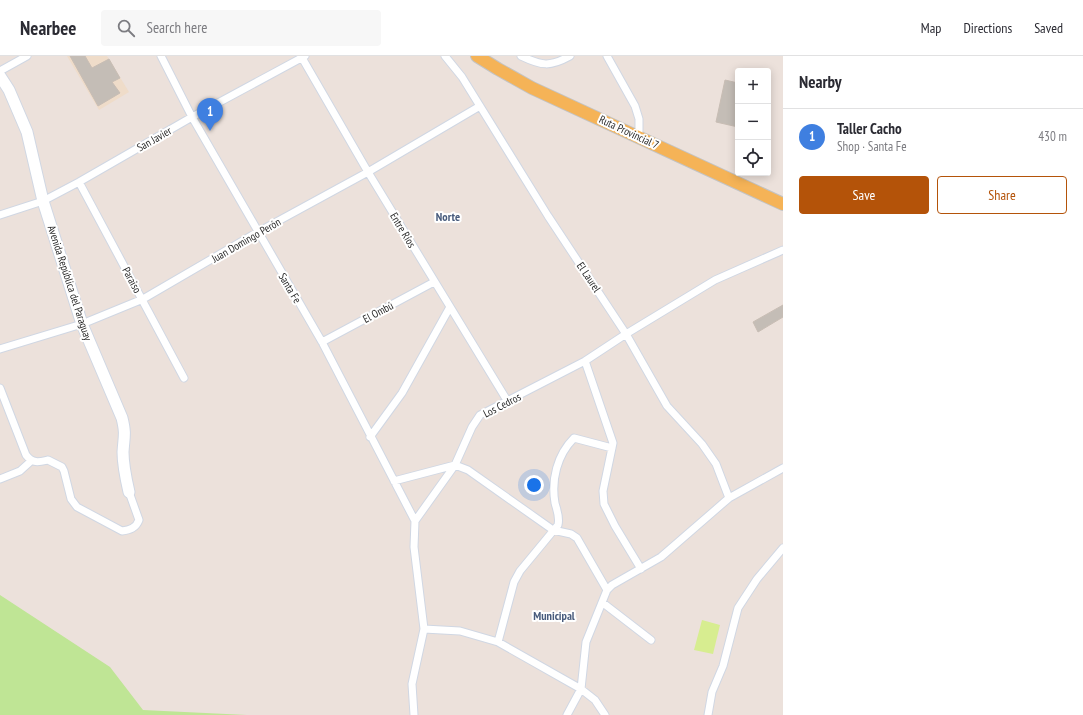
<!DOCTYPE html>
<meta charset="utf-8">
<style>
body{margin:0;font-family:"PT Sans Narrow",sans-serif;background:#f7f7f7;color:#2b2b33}
.controls{position:absolute;right:12px;top:12px;display:grid;overflow:hidden;border-radius:4px;box-shadow:0 2px 10px #0003}
.controls button{width:36px;height:36px;display:grid;place-items:center;padding:0;border:0;border-bottom:1px solid #e1e1e2;background:#fff;color:#2b2b33;font:20px sans-serif}
.you{position:absolute;left:534px;top:429px;width:14px;height:14px;margin:-10px;border:3px solid #fff;border-radius:50%;background:#1a73e8;box-shadow:0 0 0 6px #1a73e833}
.badge{display:grid;place-items:center;width:26px;height:26px;border-radius:50%;background:#b45309;color:#fff;font-size:13px;font-weight:700}
.pin{position:absolute;translate:-50% -33px;filter:drop-shadow(0 1px 2px #0008)}
.pin::after{content:'';position:absolute;top:21px;width:14px;height:12px;background:inherit;clip-path:polygon(0 0,100% 0,50% 100%)}
.list{margin:0;padding:0;list-style:none}
h2{display:flex;justify-content:space-between;align-items:center;height:52px;margin:0;padding:0 16px;font-size:17px}
h2 small{font-size:13px;font-weight:400;color:#7c7c81}
.list li{display:grid;grid-template-columns:26px 1fr auto;gap:12px;align-items:center;box-sizing:border-box;height:56px;padding:0 16px;border-top:1px solid #e1e1e2}
.list b{display:block;font-size:15px;white-space:nowrap}
.list p{margin:0;font-size:13px;white-space:nowrap;color:#7c7c81}
.list em{font-size:13px;font-style:normal;color:#7c7c81}
.actions{display:flex;gap:8px;padding:12px 16px}
.actions a{flex:1;padding:9px 0;border:1px solid #b45309;border-radius:4px;text-align:center;font-size:14px;color:#b45309}
.actions .main{background:#b45309;color:#fff}
.icon{flex:none;width:22px;height:22px;fill:none;stroke:currentColor;stroke-width:2;stroke-linecap:round;stroke-linejoin:round}
.map{position:relative;flex:none;width:783px;height:659px;overflow:hidden}
header{display:flex;align-items:center;gap:24px;box-sizing:border-box;height:56px;padding:0 20px;background:#fff;border-bottom:1px solid #e1e1e2}
header strong{font-size:19px}
nav{display:flex;gap:22px;margin-inline-start:auto;font-size:14px}
.search{width:280px;height:36px;background:#f7f7f7;display:flex;align-items:center;gap:10px;box-sizing:border-box;padding:0 14px;border-radius:4px;color:#7c7c81;font-size:15px}
main{display:flex}
aside{flex:1;background:#fff}
.map>svg:first-child{display:block}
.education{fill:#efdcc9}
.green{fill:#bfe595}
.pitch{fill:#d7ed90}
.building{fill:#c4bdb6;stroke:#c8bdb4}
.lines{fill:none;stroke-linecap:round;stroke-linejoin:round}
.street-casing{stroke:#d0d7e3;stroke-width:9}
.secondary-casing{stroke:#d0d7e3;stroke-width:13}
.primary-casing{stroke:#c3c3c3;stroke-width:14}
.street{stroke:#fff;stroke-width:7}
.secondary{stroke:#fff;stroke-width:11}
.primary{stroke:#f5b357;stroke-width:12}
.labels{text-anchor:middle;dominant-baseline:central;stroke-width:4;stroke-linejoin:round;paint-order:stroke}
.street-label{font-size:11px;fill:#2a2a2a;stroke:#fff}
.neighbourhood-label{font-size:12px;font-weight:bold;fill:#485b7c;stroke:#fff}
</style>
<header>
<strong>Nearbee</strong>
<div class="search"><svg class="icon" aria-label="search" viewBox="0 0 24 24"><circle cx="10" cy="10" r="6"/><path d="M15 15l6 6"/></svg>Search here</div>
<nav><a>Map</a><a>Directions</a><a>Saved</a></nav>
</header>
<main>
<div class="map">
<svg width="783" height="659" viewBox="0 0 783 659">
<rect width="100%" height="100%" fill="#ece1db"/>
<path class="education" d="M67 0H107L129 36 99 54Z"/>
<path class="green" d="M0 539 110 611 143 654 247 659H0Z"/>
<path class="pitch" d="M702 564 720 569 713 598 694 594Z"/>
<path class="building" d="M70 0H85L92 12 109 3 120 22 112 26 120 37 98 50Z
M725 24 738 27V71L716 66Z
M783 249V261L758 276 753 266Z"/>
<g class="lines">
<g class="street-casing">
<path id="street" d="M161 0 192 61 322 286 415 465
M301 0 368 116 508 346
M445 0 462 21 548 160 626 278 667 350 702 388 716 408 729 442
M521 0C542 10 550 11 570 0
M607 0 635 50 639 63V80
M0 15 27 0
M79 126 184 322
M0 159 43 145 79 126 192 61 305 0
M322 286 434 226
M0 293 82 268 143 243 258 176 368 116 480 50
M585 305 613 387 603 435 604 448 615 470 641 513
M0 332 26 399C33 408 39 406 48 404L62 411 64 415 71 443 77 451 122 475C130 474 136 472 139 464L129 436
M370 381 402 337 450 251
M0 423 20 415 31 405
M394 425 455 409 468 414 553 474 571 478 577 482 607 534
M603 547 651 584
M424 573 460 575 498 586 581 633 595 644 605 659
M498 586 514 526 520 515 558 469C560 461 557 455 555 447 551 424 557 399 574 382L612 392
M414 659 412 628 424 573 414 491 415 465 455 409 472 371 480 359 585 305 626 278 715 224 783 194
M567 659 581 633 586 586 607 534 612 529 661 501 729 442 783 412
M708 659 712 636 723 610 738 552 757 523 783 492"/>
</g>
<g class="secondary-casing">
<path id="secondary" d="M0 20 9 34 27 76 43 145 82 268 122 362C126 378 124 380 123 396 123 409 126 423 129 436"/>
</g>
<g class="primary-casing">
<path id="primary" d="M477 0 498 13 532 32 783 148"/>
</g>
<use href="#street" class="street"/>
<use href="#secondary" class="secondary"/>
<use href="#primary" class="primary"/>
</g>
<g class="labels">
<g class="street-label">
<text transform="translate(629 76) rotate(25)">Ruta Provincial 7</text>
<text transform="translate(154 83) rotate(-30)">San Javier</text>
<text transform="translate(403 174) rotate(59)">Entre Ríos</text>
<text transform="translate(246 184) rotate(-30)">Juan Domingo Perón</text>
<text transform="translate(589 221) rotate(56)">El Laurel</text>
<text transform="translate(132 224) rotate(62)">Paraiso</text>
<text transform="translate(70 227) rotate(72)">Avenida República del Paraguay</text>
<text transform="translate(290 232) rotate(59)">Santa Fe</text>
<text transform="translate(378 256) rotate(-28)">El Ombú</text>
<text transform="translate(502 349) rotate(-27)">Los Cedros</text>
</g>
<g class="neighbourhood-label">
<text x="448" y="160">Norte</text>
<text x="554" y="559">Municipal</text>
</g>
</g>
</svg>
<div class="controls">
<button>+</button>
<button>−</button>
<button><svg class="icon" aria-label="locate" viewBox="0 0 24 24"><circle cx="12" cy="12" r="6"/><path d="M12 2v4M12 18v4M2 12h4M18 12h4"/></svg></button>
</div>
<div class="you"></div>
<div class="pin badge" style="left:210px;top:75px;background:#3f7fe0">1</div>
</div>
<aside>
<h2>Nearby<small></small></h2>
<ul class="list">
<li><span class="badge" style="background:#3f7fe0">1</span><div><b>Taller Cacho</b><p>Shop · Santa Fe</p></div><em>430 m</em></li>
</ul>
<div class="actions"><a class="main">Save</a><a>Share</a></div>
</aside>
</main>
